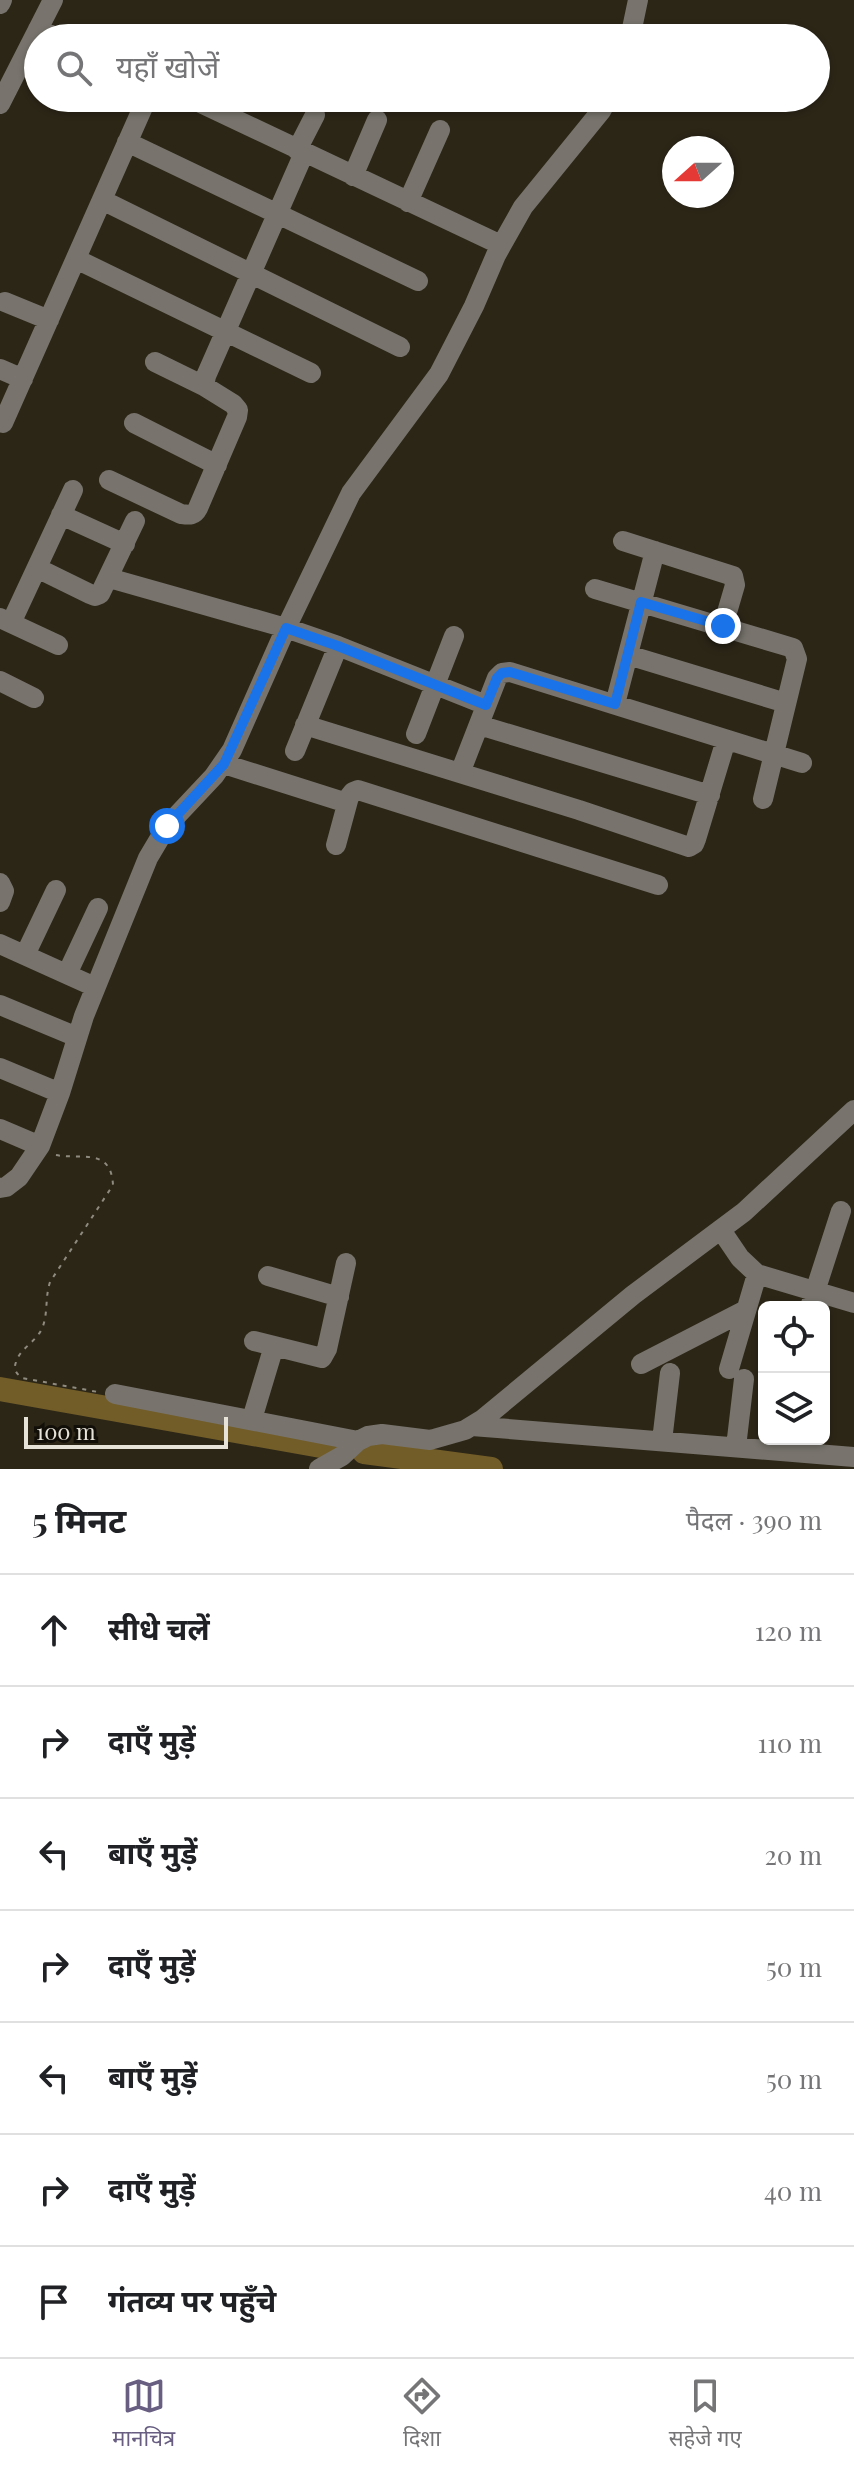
<!DOCTYPE html>
<html lang="hi">
<meta charset="utf-8">
<style>
body{margin:0;font-family:"Playfair Display","Noto Sans Devanagari",serif;background:#f6f6f6;color:#202124}
.controls{position:absolute;right:24px;bottom:24px;display:grid;overflow:hidden;border-radius:12px;box-shadow:0 2px 6px #0004}
.controls button{width:72px;height:72px;display:grid;place-items:center;padding:0;border:0;border-bottom:2px solid #e0e0e0;background:#fff;color:#202124;font:40px sans-serif}
.compass{position:absolute;left:662px;top:136px;width:72px;height:72px;border-radius:50%;background:#fff;box-shadow:0 2px 6px #0004;rotate:249deg}
.scale{position:absolute;left:24px;bottom:20px;width:204px;box-sizing:border-box;padding-left:8px;border:4px solid #e7e3d9;border-top:0;font-size:22px;line-height:28px;white-space:nowrap;color:#e7e3d9;-webkit-text-stroke:6px #120f09;paint-order:stroke}
.stop{position:absolute;width:24px;height:24px;margin:-18px;border:6px solid #1a73e8;border-radius:50%;background:#fff}
.stop.end{background:#1a73e8;border-color:#fff;box-shadow:0 2px 8px #0008}
.list{margin:0;padding:0;list-style:none}
h2{display:flex;justify-content:space-between;align-items:center;height:104px;margin:0;padding:0 32px;font-size:34px}
h2 small{font-size:26px;font-weight:400;color:#757577}
.list li{display:grid;grid-template-columns:52px 1fr auto;gap:24px;align-items:center;box-sizing:border-box;height:112px;padding:0 32px;border-top:2px solid #e0e0e0}
.list b{display:block;font-size:30px;white-space:nowrap}
.list em{font-size:26px;font-style:normal;color:#757577}
.icon{flex:none;width:44px;height:44px;fill:none;stroke:currentColor;stroke-width:2;stroke-linecap:round;stroke-linejoin:round}
.map{position:relative;flex:none;width:854px;height:1469px;overflow:hidden}
.search{position:absolute;background:#fff;box-shadow:0 2px 6px #0004;left:24px;right:24px;top:24px;height:88px;display:flex;align-items:center;gap:20px;box-sizing:border-box;padding:0 28px;border-radius:44px;color:#757577;font-size:30px}
.sheet{height:888px;background:#fff}
nav{display:flex;justify-content:space-around;align-items:center;box-sizing:border-box;height:112px;border-top:2px solid #e0e0e0;background:#fff;font-size:22px;color:#757577}
nav a{display:grid;justify-items:center;gap:4px}
nav .on{color:#685e82}
.map>svg:first-child{display:block}
.lines{fill:none;stroke-linecap:round;stroke-linejoin:round}
.river{stroke:#725d28;stroke-width:24}
.path{stroke:#8f8b7e;stroke-width:2;stroke-dasharray:4 6;stroke-linecap:butt}
.minor{stroke:#78746d;stroke-width:20}
.route{stroke:#1a73e8;stroke-width:10}
</style>
<div class="map">
<svg width="854" height="1469" viewBox="0 0 854 1469">
<rect width="100%" height="100%" fill="#2c2617"/>
<g class="lines">
<path class="river" d="M0 1389 332 1448
M364 1452 491 1469"/>
<path class="path" d="M56 1155C81 1160 111 1147 113 1185L50 1282C45 1297 48 1312 43 1326 38 1341 20 1348 16 1362 13 1370 17 1374 22 1378L98 1392"/>
<path class="minor" d="M0 4 2 0
M38 29 58 38
M630 38 638 0
M190 98 501 245
M0 104 53 0
M127 142 418 281
M297 150 315 115
M353 176 377 120
M102 200 400 347
M408 202 440 130
M76 259 311 373
M5 302 49 320
M155 362 204 386
M0 369 23 379
M3 423 147 98
M134 423 217 465
M109 480 181 514C189 515 194 516 198 508L237 417 238 410 233 404 204 386 206 376 304 153
M61 515 125 544
M623 541 733 576 735 585 723 626
M37 568 90 594 95 596 100 594 135 521
M109 578 286 628 338 646 486 705
M595 589 793 648 797 659 763 799
M0 618 58 645
M11 623 73 490
M628 655 786 703
M0 681 34 698
M615 704 655 551
M305 725 579 810 689 847 694 844 696 839 726 740
M479 725 710 795
M416 734 454 636
M295 751 338 646
M224 764 347 803
M460 773 497 678 502 673 510 672 802 763
M336 845 349 797 353 792 358 790 658 885
M0 883 4 891 0 902
M0 944 95 987
M25 955 56 890
M67 974 98 908
M0 1005 77 1037
M0 1068 60 1093
M0 1129 40 1146
M0 1188 6 1187 19 1177 40 1146 60 1093 84 1016 148 858 167 826 214 776 232 750 286 628 351 493 439 374 474 306 496 255 523 207 601 111 608 98
M721 1230 740 1258 757 1274 854 1303
M268 1276 339 1297
M810 1307 841 1211
M254 1341 322 1358 327 1349 346 1263
M641 1364 746 1310
M729 1369 757 1274
M115 1394 358 1441
M252 1419 274 1346
M472 1426 854 1457
M662 1441 670 1373
M736 1447 744 1379
M319 1469 342 1456 358 1441 368 1436 382 1434 430 1440 465 1430 483 1419 633 1295 744 1212 854 1110"/>
</g>
<g class="lines">
<path class="route" d="M167 826 224 764 286 628 338 646 486 705 497 678 502 673 510 672 615 704 641 602 723 626"/>
</g>
</svg>
<div class="controls">
<button><svg class="icon" aria-label="locate" viewBox="0 0 24 24"><circle cx="12" cy="12" r="6"/><path d="M12 2v4M12 18v4M2 12h4M18 12h4"/></svg></button>
<button><svg class="icon" aria-label="layers" viewBox="0 0 24 24"><path d="M12 4l9 5-9 5-9-5zM3 14l9 5 9-5"/></svg></button>
</div>
<svg class="compass" viewBox="-18 -18 36 36"><path d="M0-13l5 13h-10z" fill="#e53935"/><path d="M0 13l5-13h-10z" fill="#757577"/></svg>
<div class="scale">100 m</div>
<div class="stop" style="left:167px;top:826px"></div>
<div class="stop end" style="left:723px;top:626px"></div>
<div class="search"><svg class="icon" aria-label="search" viewBox="0 0 24 24"><circle cx="10" cy="10" r="6"/><path d="M15 15l6 6"/></svg>यहाँ खोजें</div>
</div>
<section class="sheet">
<h2>5 मिनट<small>पैदल · 390 m</small></h2>
<ul class="list">
<li><svg class="icon" aria-label="ahead" viewBox="0 0 24 24"><path d="M12 20V5M6 11l6-6 6 6"/></svg><div><b>सीधे चलें</b></div><em>120 m</em></li>
<li><svg class="icon" aria-label="right" viewBox="0 0 24 24"><path d="M7 20v-9h11M14 6l5 5-5 5"/></svg><div><b>दाएँ मुड़ें</b></div><em>110 m</em></li>
<li><svg class="icon" aria-label="left" viewBox="0 0 24 24"><path d="M17 20v-9H6M10 6l-5 5 5 5"/></svg><div><b>बाएँ मुड़ें</b></div><em>20 m</em></li>
<li><svg class="icon" aria-label="right" viewBox="0 0 24 24"><path d="M7 20v-9h11M14 6l5 5-5 5"/></svg><div><b>दाएँ मुड़ें</b></div><em>50 m</em></li>
<li><svg class="icon" aria-label="left" viewBox="0 0 24 24"><path d="M17 20v-9H6M10 6l-5 5 5 5"/></svg><div><b>बाएँ मुड़ें</b></div><em>50 m</em></li>
<li><svg class="icon" aria-label="right" viewBox="0 0 24 24"><path d="M7 20v-9h11M14 6l5 5-5 5"/></svg><div><b>दाएँ मुड़ें</b></div><em>40 m</em></li>
<li><svg class="icon" aria-label="arrive" viewBox="0 0 24 24"><path d="M6 21V4h12l-3 4 3 4H6"/></svg><div><b>गंतव्य पर पहुँचे</b></div></li>
</ul>
</section>
<nav>
<a class="on"><svg class="icon" aria-label="map" viewBox="0 0 24 24"><path d="M3 6l6-2 6 2 6-2v14l-6 2-6-2-6 2zM9 4v14M15 6v14"/></svg>मानचित्र</a>
<a><svg class="icon" aria-label="directions" viewBox="0 0 24 24"><path d="M12 3l9 9-9 9-9-9zM9 14v-3h6M13 9l2 2-2 2"/></svg>दिशा</a>
<a><svg class="icon" aria-label="saved" viewBox="0 0 24 24"><path d="M7 4h10v16l-5-4-5 4z"/></svg>सहेजे गए</a>
</nav>
